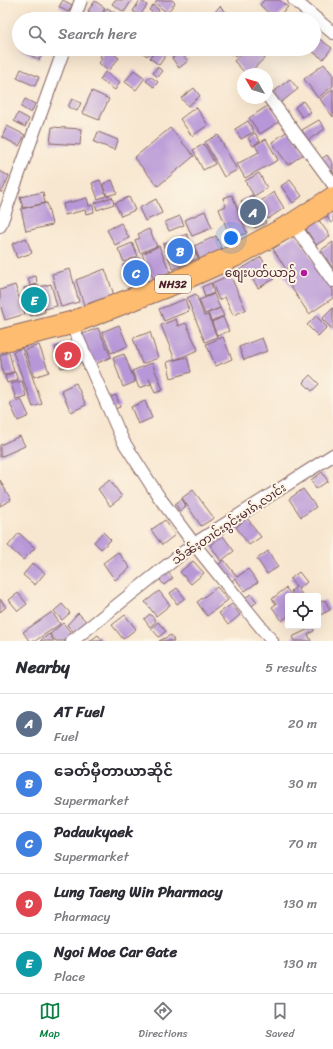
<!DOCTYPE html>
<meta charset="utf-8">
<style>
body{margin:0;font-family:Sriracha,"Noto Sans Myanmar",sans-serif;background:#f7f7f7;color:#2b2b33}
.controls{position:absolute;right:12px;bottom:12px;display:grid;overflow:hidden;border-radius:4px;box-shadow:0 4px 16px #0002}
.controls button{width:36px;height:36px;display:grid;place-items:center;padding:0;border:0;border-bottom:1px solid #e1e1e2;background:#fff;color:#2b2b33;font:20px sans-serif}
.compass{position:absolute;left:237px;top:68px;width:36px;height:36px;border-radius:50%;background:#fff;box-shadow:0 4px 16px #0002;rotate:308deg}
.you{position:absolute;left:231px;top:238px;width:14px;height:14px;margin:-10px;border:3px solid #fff;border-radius:50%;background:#1a73e8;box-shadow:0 0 0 6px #1a73e833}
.badge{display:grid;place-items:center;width:26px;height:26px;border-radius:50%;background:#0b8043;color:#fff;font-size:13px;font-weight:700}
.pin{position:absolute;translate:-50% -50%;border:2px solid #fff;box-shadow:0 1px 4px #0006}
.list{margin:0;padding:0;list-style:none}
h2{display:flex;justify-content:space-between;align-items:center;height:52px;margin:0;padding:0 16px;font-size:17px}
h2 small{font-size:13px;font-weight:400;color:#7c7c81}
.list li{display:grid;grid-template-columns:26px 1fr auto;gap:12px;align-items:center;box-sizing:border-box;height:60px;padding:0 16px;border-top:1px solid #e1e1e2}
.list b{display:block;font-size:15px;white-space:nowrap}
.list p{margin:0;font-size:13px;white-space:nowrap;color:#7c7c81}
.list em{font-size:13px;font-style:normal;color:#7c7c81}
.icon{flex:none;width:22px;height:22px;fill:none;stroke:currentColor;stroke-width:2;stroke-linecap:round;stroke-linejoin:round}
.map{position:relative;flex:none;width:333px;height:641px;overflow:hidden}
.search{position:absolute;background:#fff;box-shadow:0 4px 16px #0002;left:12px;right:12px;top:12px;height:44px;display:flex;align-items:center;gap:10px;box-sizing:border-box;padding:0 14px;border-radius:22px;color:#7c7c81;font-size:15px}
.sheet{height:352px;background:#fff}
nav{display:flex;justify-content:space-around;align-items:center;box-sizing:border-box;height:56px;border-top:1px solid #e1e1e2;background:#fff;font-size:11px;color:#7c7c81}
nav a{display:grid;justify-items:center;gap:2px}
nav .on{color:#0b8043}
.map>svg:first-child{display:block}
.building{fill:#b797d7}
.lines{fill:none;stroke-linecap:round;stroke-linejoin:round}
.street-casing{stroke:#876565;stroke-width:14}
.highway-casing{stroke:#876565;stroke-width:24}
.street{stroke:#fff;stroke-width:12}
.highway{stroke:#febc70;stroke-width:22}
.poi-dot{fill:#b5179e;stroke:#fcf5e5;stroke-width:1.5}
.labels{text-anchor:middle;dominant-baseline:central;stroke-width:4;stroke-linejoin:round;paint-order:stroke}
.shield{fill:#fcf5e5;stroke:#7f5f63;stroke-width:1}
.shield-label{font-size:11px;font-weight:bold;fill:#4a1f2b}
.poi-label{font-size:12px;fill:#4a1f2b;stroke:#fcf5e5;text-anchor:end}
.street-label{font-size:12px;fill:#4a1f2b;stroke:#fcf5e5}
</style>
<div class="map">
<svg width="333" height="641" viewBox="0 0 333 641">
<rect width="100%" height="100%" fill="#fcf5e5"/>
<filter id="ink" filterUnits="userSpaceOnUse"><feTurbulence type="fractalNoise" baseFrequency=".025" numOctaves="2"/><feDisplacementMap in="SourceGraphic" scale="8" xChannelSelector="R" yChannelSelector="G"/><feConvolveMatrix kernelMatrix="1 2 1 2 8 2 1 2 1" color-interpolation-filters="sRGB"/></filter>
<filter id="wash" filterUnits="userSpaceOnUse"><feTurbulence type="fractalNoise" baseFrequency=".012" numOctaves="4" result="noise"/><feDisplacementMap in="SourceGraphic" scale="16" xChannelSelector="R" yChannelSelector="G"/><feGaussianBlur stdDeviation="0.9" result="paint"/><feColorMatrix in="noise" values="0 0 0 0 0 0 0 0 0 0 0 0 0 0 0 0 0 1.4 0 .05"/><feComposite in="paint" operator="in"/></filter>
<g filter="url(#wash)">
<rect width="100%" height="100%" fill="#f8e7d0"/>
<g id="blocks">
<path class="building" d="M63 0 72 5 68 12 59 7Z
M115 0H132L124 12 112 4Z
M140 0 147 5 140 16 133 11Z
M158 0H172L175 3 167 13 155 3Z
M264 0H279L288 7 275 19 260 5Z
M95 1 105 8 99 18 88 11Z
M153 5 159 10 156 15 149 10Z
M220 6 232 18 231 19H216L212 15Z
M107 8 117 14 113 19H99Z
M30 12 45 19H26Z
M314 35 332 48 323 59 309 49H314Z
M19 49H45L39 60Z
M106 49H108L119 58 108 71 99 63 102 59 100 56Z
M138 49H152L147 56Z
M157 49 167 54 159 65 150 58Z
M226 49H243L234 57Z
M247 49H269L271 52 248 74H246L234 61Z
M180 52 188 61 179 68 172 58Z
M324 64 333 75V86L318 98 304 79Z
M157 67 163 71 158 77 153 73Z
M21 69 39 77 35 86 17 78Z
M134 70 145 78 136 90 125 82Z
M105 72 120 82 115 90 100 80Z
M150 76 158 82 154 87 146 81Z
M290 79 298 89 280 103 272 93Z
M194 88 200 96 188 106 181 98Z
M333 89V117L320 99Z
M92 91 109 99 99 120 82 113Z
M25 99 35 104 31 113 21 107Z
M72 99 81 103 77 111 68 107Z
M303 101 311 112 302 117 295 107Z
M269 105 280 121 260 134 249 118Z
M196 107 208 125 192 136 180 119Z
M18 113 29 119 25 127 14 121Z
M319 120 325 129 308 140 302 130Z
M248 121 254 132 241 139 235 129Z
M7 126 25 135 19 146 2 137Z
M52 127 81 129 80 145 50 143Z
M170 128 194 156 158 186 134 158Z
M289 130 305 153 288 165 272 142Z
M98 132 118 140 115 150 94 142Z
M255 133 260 141 253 146 248 138Z
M218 135 237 170 224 177 205 142Z
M266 139 278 160 245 178 237 164 259 152 255 145Z
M204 144 215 164 203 170 193 150Z
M327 155 333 164V174L320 160Z
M0 171 9 176 2 192H0Z
M259 173 267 188 254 196 245 181Z
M100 180 106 196 98 199 92 183Z
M112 180 117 193 107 196 103 184Z
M290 180 302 196 293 203 281 186Z
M43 192 45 203 23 208 20 197Z
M274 192 284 208 268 219 258 203Z
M232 195 247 233 231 239 219 209 226 206 223 198Z
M252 195 266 223 255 228 241 201Z
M112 197 114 204 97 210 95 203Z
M129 197 135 210 121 216 115 203Z
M87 198 89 206 93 205 94 212 86 214 85 210 65 215 63 204Z
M156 199 162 213 145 221 139 208Z
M47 203 52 225 26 231 21 209Z
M333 210V222L331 223 326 215Z
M205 211 212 228 192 236 185 220Z
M180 216 184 225 169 231 165 222Z
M318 219 330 236 316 245 305 228Z
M121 223 129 238 115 245 107 230Z
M149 229 157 246 140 253 135 240 140 238 138 234Z
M187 234 198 258 173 269 163 244Z
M296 234 333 290V298L309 314 283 275 288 272 273 249Z
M216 236 222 250 200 260 194 246Z
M26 238 32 253 17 258 12 244Z
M333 242V269L321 250Z
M132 243 138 256 124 262 118 249Z
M159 246 170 272 154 280 142 254Z
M261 257 274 279 258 288 250 275 243 279 238 271Z
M139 258 148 282 132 288 123 265Z
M70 269 79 302 61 307 52 274Z
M105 269 114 295 84 305 76 280Z
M230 275 246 310 233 315 225 297 219 300 212 283Z
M36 276 37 284 30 286 28 278Z
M211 283 214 293 205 297 202 287Z
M51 284 57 306 45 309 40 287Z
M15 285 25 314 5 320 0 304V290Z
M38 285 45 312 31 316 24 288Z
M196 294 204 316 208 315 217 337 205 342 187 298Z
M214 294 220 308 205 314 199 300Z
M185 299 189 311 164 321 159 309Z
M220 308 224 316 211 321 208 313Z
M333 308V330L322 319Z
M316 316 327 327 318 336 307 325Z
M223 317 229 331 217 336 212 322Z
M176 319 178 326 186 323 198 350 175 360 161 325Z
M119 325 128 346 111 353 102 332Z
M98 328 111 357 93 365 80 335Z
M150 332 158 358 142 364 133 338Z
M223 337 232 359 216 366 206 344Z
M262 338 267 351 244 360 239 347Z
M74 341 80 363 61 368 55 347Z
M39 345 49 372 34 377 25 350Z
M22 348 42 404 33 407 13 352Z
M9 352 14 372 3 375 0 355Z
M124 354 135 382 123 387 113 358Z
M187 357 191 372 171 378 167 362Z
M152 363 163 390 155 393 149 378 151 384 139 388 132 371Z
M15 372 18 380 7 383 5 376Z
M310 375 319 384 312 391 303 382Z
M22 381 26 396 16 399 11 384Z
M76 383 86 405 71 412 61 390Z
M116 395 120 407 112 410 108 398Z
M21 399 29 416 18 421 10 404Z
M145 401 152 418 138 424 131 407Z
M20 436 25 446 0 457V445Z
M322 472 328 481 316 489 311 480Z
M0 480 11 500 0 506Z
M110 480 122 497 110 506 98 489Z
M303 489 316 507 301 517 289 499Z
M193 490 214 518 201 526 182 498Z
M182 499 186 506 180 511 175 504Z
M247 518 261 537 249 545 236 527Z
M165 520 175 535 162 545 151 530Z
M103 532 111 540 101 549 94 542Z
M19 533 35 548 23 560 8 546Z
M223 536 234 551 221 561 210 545Z
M268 551 278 567 267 574 257 559Z
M118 552 130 568 115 580 103 563Z
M224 560 237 577 248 569 258 582 245 591 235 578 230 583 217 566Z
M193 561 204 573 191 584 180 572Z
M33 563 45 573 35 585 23 575Z
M166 570 173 578 164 585 157 576Z
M299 572 307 582 298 589 303 596H294L291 591 296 587 290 579Z
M217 587 228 600 207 616 197 602Z
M177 588 185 598 177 604 170 593Z
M286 588 292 596H288V616L282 621 272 607 276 604 272 599Z
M159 591 170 605 156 616 145 602Z
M18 593 27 604 18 611 9 600Z
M251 594 257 602 249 608 243 599Z
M0 599 6 607 0 612Z
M325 600 330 610 320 615 318 603Z
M62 604 70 613 62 620 54 611Z
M232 604 240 615 228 625 219 613Z
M52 612 60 624 35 641H29L23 632Z
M78 613 87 622 76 634 67 625Z
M150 614 156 621 150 627 144 619Z
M125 615 136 629 123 639 112 625Z
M158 622 166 631 159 637 151 628Z
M63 623 73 635 65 641H56L50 634Z
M313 627 314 631 308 634 311 641H294L292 637Z
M49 634 54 641H40Z
M98 635 103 641H90Z
M171 635 174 641H159Z"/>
</g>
</g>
<g filter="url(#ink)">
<use href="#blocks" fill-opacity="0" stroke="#876565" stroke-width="1"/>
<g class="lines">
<g class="street-casing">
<path id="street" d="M294 0 333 33
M74 19 81 0
M267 95 333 184
M293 224 333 281
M0 226 64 49
M71 323 123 441 159 497 194 544 272 641
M72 641 194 544 333 455"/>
</g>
<g class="highway-casing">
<path id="highway" d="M0 341 71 323 174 283 234 256 293 224 333 198"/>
</g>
<use href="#street" class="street"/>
<use href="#highway" class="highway"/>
</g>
</g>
<circle class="poi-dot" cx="304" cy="273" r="4"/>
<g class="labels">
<rect class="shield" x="155" y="275" width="36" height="18" rx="3"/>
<g class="shield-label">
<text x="173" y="284">NH32</text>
</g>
<g class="poi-label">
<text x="296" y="273">စျေးပတ်ယာဉ်</text>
</g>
<g class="street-label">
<text transform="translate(229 524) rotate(-34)">သဵၼ်ႈတၢင်းၵွင်းမၢၵ်ႇလၢင်း</text>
</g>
</g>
</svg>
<div class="controls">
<button><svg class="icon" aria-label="locate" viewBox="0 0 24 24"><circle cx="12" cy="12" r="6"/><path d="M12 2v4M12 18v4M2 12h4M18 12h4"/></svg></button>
</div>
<svg class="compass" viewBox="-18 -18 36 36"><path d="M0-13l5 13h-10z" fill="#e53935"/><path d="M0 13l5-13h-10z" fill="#7c7c81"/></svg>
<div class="you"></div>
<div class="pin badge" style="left:253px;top:212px;background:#5c6f8a">A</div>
<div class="pin badge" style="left:180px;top:251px;background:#3f7fe0">B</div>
<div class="pin badge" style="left:136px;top:273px;background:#3f7fe0">C</div>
<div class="pin badge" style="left:68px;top:355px;background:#e0444e">D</div>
<div class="pin badge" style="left:34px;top:300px;background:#0f9aa8">E</div>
<div class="search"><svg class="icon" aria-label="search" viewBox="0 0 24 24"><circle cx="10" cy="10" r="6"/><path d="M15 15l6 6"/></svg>Search here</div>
</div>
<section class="sheet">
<h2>Nearby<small>5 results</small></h2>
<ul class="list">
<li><span class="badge" style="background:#5c6f8a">A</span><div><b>AT Fuel</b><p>Fuel</p></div><em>20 m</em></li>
<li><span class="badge" style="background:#3f7fe0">B</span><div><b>ခေတ်မှီတာယာဆိုင်</b><p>Supermarket</p></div><em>30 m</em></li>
<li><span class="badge" style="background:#3f7fe0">C</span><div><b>Padaukyaek</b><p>Supermarket</p></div><em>70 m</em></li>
<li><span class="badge" style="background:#e0444e">D</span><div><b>Lung Taeng Win Pharmacy</b><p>Pharmacy</p></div><em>130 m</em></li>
<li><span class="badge" style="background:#0f9aa8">E</span><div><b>Ngoi Moe Car Gate</b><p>Place</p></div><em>130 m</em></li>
</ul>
</section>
<nav>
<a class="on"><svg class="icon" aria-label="map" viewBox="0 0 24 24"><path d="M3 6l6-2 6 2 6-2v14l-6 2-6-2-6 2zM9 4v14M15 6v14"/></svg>Map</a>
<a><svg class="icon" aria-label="directions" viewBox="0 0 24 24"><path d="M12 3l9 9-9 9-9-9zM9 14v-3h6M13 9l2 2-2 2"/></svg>Directions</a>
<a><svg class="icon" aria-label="saved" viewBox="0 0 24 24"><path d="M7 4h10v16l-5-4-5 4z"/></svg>Saved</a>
</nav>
